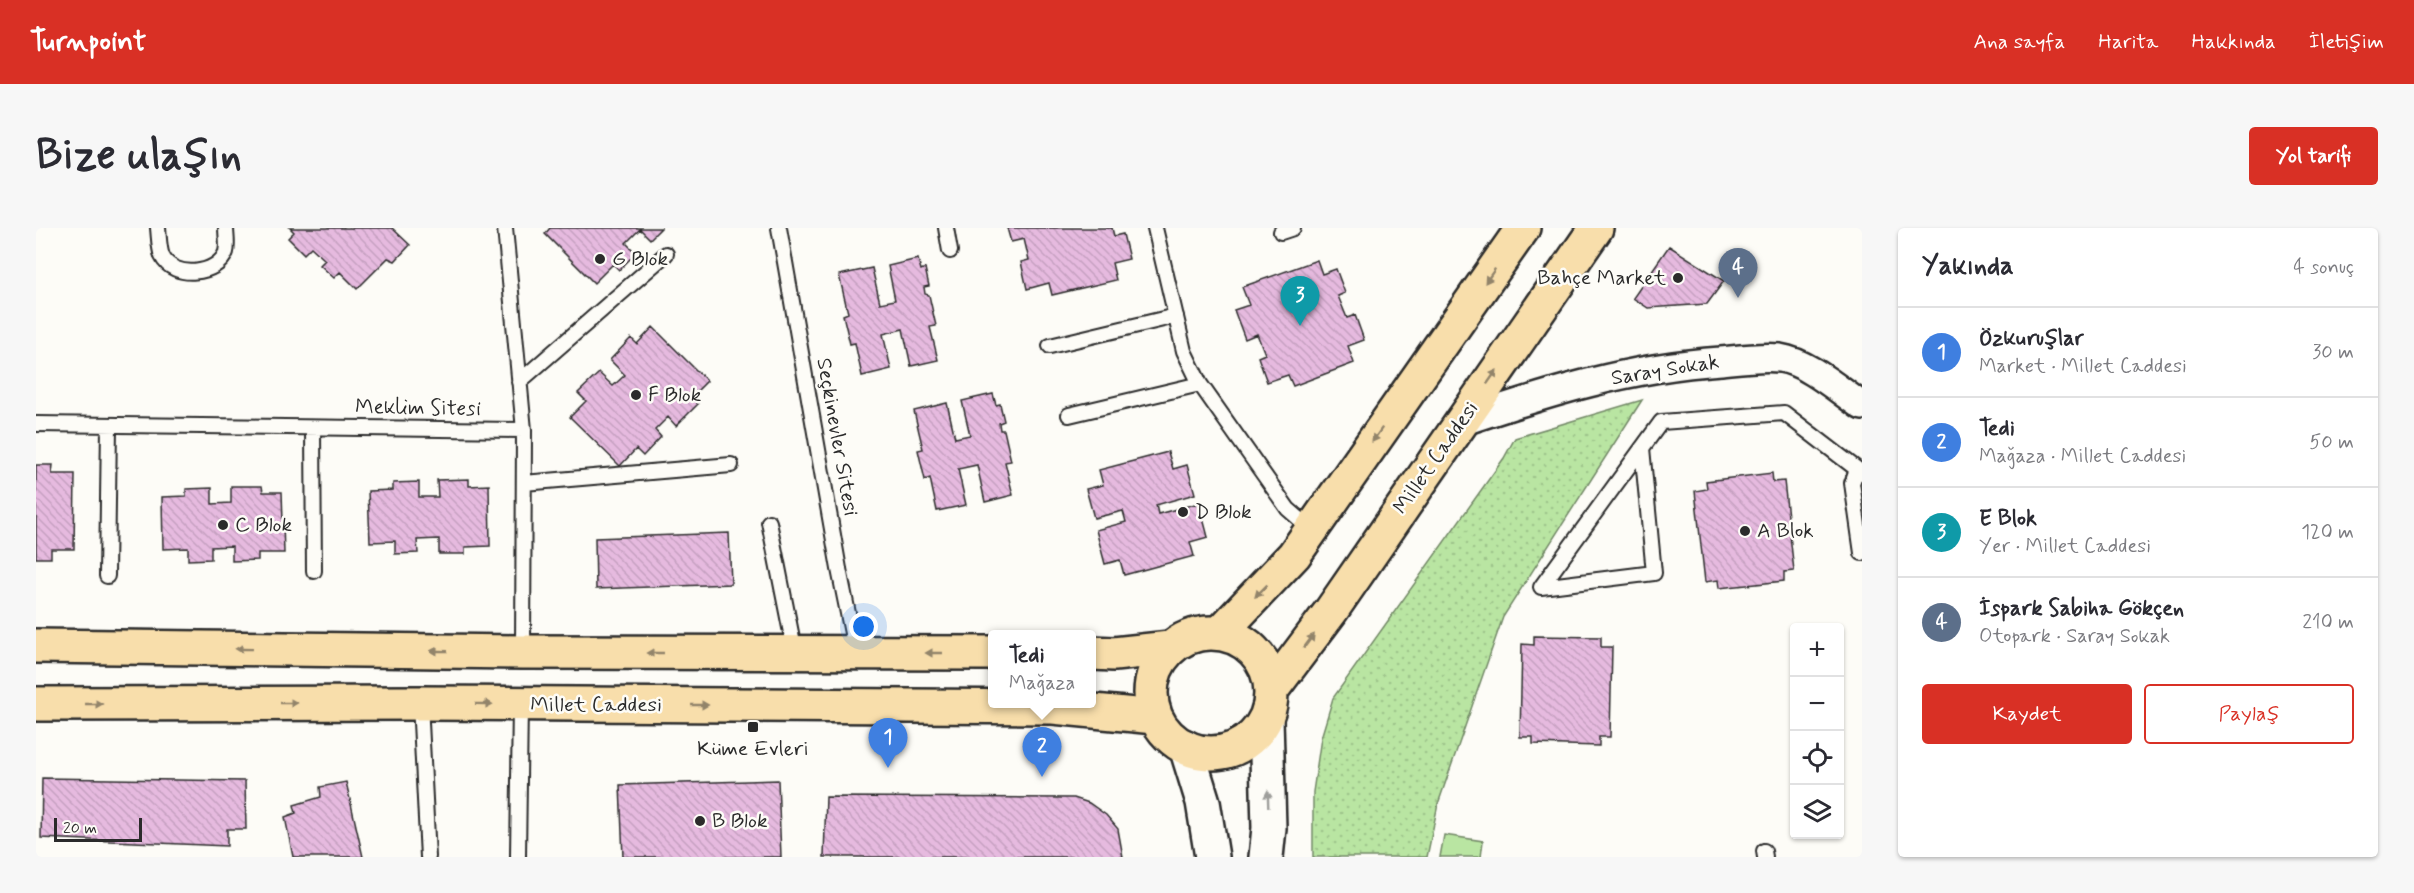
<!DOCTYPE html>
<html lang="tr">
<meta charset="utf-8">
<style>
body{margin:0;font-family:Mynerve,sans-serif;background:#f7f7f7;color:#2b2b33}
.controls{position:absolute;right:18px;bottom:18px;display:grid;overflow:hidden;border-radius:6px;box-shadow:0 2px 4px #0004}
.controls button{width:54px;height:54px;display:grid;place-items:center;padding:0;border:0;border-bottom:2px solid #e1e1e2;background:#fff;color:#2b2b33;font:30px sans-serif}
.scale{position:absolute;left:18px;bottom:15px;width:88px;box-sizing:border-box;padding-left:6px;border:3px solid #2b2b2b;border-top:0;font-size:16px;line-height:21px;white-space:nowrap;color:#2b2b2b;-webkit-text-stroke:4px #fdfcf7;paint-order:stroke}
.you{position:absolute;left:828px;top:399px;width:21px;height:21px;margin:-15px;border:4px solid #fff;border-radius:50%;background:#1a73e8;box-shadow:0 0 0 9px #1a73e833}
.badge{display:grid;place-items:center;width:39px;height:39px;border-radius:50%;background:#d93025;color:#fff;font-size:20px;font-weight:700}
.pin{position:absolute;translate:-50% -50px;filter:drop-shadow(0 2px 3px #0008)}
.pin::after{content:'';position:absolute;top:32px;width:21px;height:18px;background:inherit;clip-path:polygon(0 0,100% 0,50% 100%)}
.popup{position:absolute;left:952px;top:402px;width:108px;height:78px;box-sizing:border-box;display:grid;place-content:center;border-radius:6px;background:#fff;filter:drop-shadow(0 2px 4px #0005);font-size:20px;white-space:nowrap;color:#7c7c81}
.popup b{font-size:22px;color:#2b2b33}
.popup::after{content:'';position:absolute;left:50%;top:100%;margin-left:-12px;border:12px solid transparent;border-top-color:#fff}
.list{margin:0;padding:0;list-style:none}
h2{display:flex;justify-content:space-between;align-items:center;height:78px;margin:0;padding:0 24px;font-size:26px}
h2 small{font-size:20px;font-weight:400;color:#7c7c81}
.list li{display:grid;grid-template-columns:39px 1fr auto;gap:18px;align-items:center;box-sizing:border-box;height:90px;padding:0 24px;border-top:2px solid #e1e1e2}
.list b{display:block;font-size:22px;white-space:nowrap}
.list p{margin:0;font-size:20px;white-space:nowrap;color:#7c7c81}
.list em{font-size:20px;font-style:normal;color:#7c7c81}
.actions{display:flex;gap:12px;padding:18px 24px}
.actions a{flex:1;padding:14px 0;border:2px solid #d93025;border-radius:6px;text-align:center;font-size:21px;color:#d93025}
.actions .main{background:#d93025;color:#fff}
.icon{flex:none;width:33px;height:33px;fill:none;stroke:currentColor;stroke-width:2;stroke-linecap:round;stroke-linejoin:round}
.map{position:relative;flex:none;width:1826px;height:629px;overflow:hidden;border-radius:6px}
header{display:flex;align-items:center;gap:36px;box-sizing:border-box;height:84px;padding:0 30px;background:#d93025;color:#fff}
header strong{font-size:28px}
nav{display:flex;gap:33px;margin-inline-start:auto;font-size:21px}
.intro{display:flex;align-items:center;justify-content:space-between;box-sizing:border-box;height:144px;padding:0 36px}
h1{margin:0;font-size:42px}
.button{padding:15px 27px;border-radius:6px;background:#d93025;color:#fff;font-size:21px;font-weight:700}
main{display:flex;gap:36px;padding:0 36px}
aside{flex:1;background:#fff;border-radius:6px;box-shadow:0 2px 4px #0004}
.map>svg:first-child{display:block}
.green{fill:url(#green-dots);stroke:#728866;stroke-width:1.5}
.pitch{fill:#b9e5a2;stroke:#728866;stroke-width:1.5}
.building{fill:url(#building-back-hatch);stroke:#2b2b2b;stroke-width:1.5}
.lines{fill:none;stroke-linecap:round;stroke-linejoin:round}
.lane-casing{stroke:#2b2b2b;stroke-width:18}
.street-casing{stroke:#2b2b2b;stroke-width:32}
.secondary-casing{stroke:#2b2b2b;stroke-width:38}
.primary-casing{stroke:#2b2b2b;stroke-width:38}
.lane{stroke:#fdfcf7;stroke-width:14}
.street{stroke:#fdfcf7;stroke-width:27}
.secondary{stroke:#fdfcf7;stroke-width:33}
.primary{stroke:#f8deab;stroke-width:33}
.oneway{fill:#92846b}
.oneway2{fill:#9e9e9b}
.poi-dot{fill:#2b2b2b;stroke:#fdfcf7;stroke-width:2}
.labels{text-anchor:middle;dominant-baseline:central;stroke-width:5;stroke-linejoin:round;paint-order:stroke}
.poi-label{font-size:21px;fill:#2b2b2b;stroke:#fdfcf7;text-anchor:start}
.street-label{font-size:21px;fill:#2b2b2b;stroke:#fdfcf7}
</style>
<header>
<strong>Turnpoint</strong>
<nav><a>Ana sayfa</a><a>Harita</a><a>Hakkında</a><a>İletişim</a></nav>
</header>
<div class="intro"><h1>Bize ulaşın</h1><a class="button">Yol tarifi</a></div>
<main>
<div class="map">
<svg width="1826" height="629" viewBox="0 0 1826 629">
<defs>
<pattern id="green-dots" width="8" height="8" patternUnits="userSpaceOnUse" patternTransform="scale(1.5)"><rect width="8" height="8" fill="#b9e5a2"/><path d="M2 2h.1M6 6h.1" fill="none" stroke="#9fc58c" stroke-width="1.8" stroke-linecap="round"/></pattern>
<pattern id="building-back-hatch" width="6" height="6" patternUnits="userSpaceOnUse" patternTransform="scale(1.5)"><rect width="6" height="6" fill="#e6badf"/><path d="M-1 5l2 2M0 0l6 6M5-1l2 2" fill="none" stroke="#c5a0c0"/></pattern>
</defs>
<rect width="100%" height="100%" fill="#fdfcf7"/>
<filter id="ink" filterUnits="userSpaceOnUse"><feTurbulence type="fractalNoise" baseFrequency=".0167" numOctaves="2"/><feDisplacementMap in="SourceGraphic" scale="12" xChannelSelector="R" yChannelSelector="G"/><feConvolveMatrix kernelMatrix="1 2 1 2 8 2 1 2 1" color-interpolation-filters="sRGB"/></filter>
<g filter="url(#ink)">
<path class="green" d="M1606 172 1467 389 1402 576 1391 629H1277V564L1285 510 1297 470 1468 230 1479 210Z"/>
<path class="pitch" d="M1408 607 1447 613 1445 629H1404Z"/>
<path class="building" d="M254 0H356L374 17 359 33 352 30 321 61 304 44 298 50 284 37 289 32 275 19 268 26 252 10 258 4Z
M514 0H625L614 11 604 1 590 15 600 25 583 42 577 36 558 55 509 6Z
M971 0H1076L1078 8 1087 6 1093 31 1076 35 1080 52 1016 67 1013 55 991 61 985 34 993 32 988 11 975 14Z
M1633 18 1688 53 1671 76 1612 80 1597 70Z
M882 31 885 42 889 40 893 58 888 59 889 66 893 67 900 98 894 99 902 132 875 138 867 101 847 106 855 141 826 148 819 115 814 116 807 87 812 85 803 47 836 40 844 75 859 72 852 38Z
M1281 32 1286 46 1300 41 1309 65 1302 68 1311 90 1319 87 1328 112 1312 118 1318 135 1257 158 1252 147 1231 154 1222 129 1229 126 1221 106 1209 111 1198 82 1213 77 1206 59Z
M617 99 671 153 655 169 662 176 640 198 632 189 619 202 625 209 607 228 600 221 584 238 534 189 550 173 542 165 563 145 577 158 589 147 574 132 595 110 601 116Z
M957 166 960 177 964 176 968 193 963 195 964 202H968L975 233 969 234 977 267 949 274 941 237 922 241 930 277 901 283 894 250 889 252 882 222 887 221 878 183 911 175 919 210 934 207 926 173Z
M1132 224 1137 241 1151 237 1159 266 1120 277 1122 286 1163 275 1172 309 1154 314 1158 328 1088 347 1084 332 1069 336 1060 302 1090 294 1087 283 1058 290 1050 261 1067 257 1063 242Z
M0 237H17L16 246H39L38 321H15V330H0Z
M1736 245 1737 254 1748 253 1758 343 1748 344V353L1683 360 1682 352 1669 354 1659 263 1671 261 1670 253Z
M433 251V258L453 257 454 318 429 319V326H403V311L381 312 382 325 359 326V313L334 314 332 263 357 262V255L383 254V269H402L401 252Z
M195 258H226L227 264H246L248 325H222V332L196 333V318L175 319V331L152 332V320L127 321 126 269 150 268V261L176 260V276L195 275Z
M693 305 695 356 560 361 559 310Z
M1498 408 1565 409V419H1576L1574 509H1563V518L1497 516V509H1484L1486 416 1498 417Z
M6 550 209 553 210 601H191V618L5 610Z
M742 552 745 629H587L584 557Z
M310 554 327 629H257L249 589 260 585 258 577 285 569 284 559Z
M790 569 1038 570 1053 575 1070 587 1082 601 1087 629H788Z"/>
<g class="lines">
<g class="lane-casing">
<path id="lane" d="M122 0C123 9 123 20 126 28 137 52 182 47 190 24 192 17 190 7 190 0
M469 0 488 202 487 424
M743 0 803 341 820 425
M910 0 914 23
M1119 0 1148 123 1164 156 1252 281 1275 301
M1245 4 1257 0
M1014 118 1140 88
M483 154 630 26
M1033 187 1164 156
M0 196 488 202
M277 200 278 343
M1606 220 1618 345 1505 359 1625 194 1748 185 1826 245
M1821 241 1816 255 1826 325
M488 255 695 237
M733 294 759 425
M71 348 73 197
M384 475 392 629
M1728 623 1729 629
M482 629 484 476"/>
</g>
<g class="street-casing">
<path id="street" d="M1425 194C1511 165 1593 139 1685 133 1704 131 1725 128 1744 130 1771 134 1803 162 1826 178"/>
</g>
<g class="secondary-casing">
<path id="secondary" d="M1230 491 1233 600 1230 629
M1150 519 1167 574 1176 629"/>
</g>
<g class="primary-casing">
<path id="primary" d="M1186 403 1258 327 1487 0
M1115 465a60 60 0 1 1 120 0a60 60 0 1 1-120 0Z
M0 418 487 424 956 425
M1056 425 1078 426 1134 420
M1237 460 1295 383 1560 0
M0 476 384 475 1017 479 1119 489"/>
</g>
<use href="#lane" class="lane"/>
<use href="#street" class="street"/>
<use href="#secondary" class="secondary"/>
<use href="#primary" class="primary"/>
</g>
<defs><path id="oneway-solid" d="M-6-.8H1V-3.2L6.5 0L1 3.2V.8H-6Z" transform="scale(1.5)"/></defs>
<g class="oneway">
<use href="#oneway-solid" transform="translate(1454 48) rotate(125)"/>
<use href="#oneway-solid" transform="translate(1456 149) rotate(-55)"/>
<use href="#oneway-solid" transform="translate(1341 207) rotate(125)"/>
<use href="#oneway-solid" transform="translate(1225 363) rotate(135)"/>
<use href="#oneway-solid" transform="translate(1273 413) rotate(-53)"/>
<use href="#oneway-solid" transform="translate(208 421) rotate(-179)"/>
<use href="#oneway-solid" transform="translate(403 423) rotate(-179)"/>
<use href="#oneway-solid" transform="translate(619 425) rotate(-180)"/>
<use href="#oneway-solid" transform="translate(898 425) rotate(180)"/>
<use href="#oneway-solid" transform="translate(253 475)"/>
<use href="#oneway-solid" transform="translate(58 476)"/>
<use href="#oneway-solid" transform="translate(448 476) rotate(1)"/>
<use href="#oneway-solid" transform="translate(664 477)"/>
</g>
<use class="oneway2" href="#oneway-solid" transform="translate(1232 571) rotate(-92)"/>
</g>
<g class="poi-dot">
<circle cx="564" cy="31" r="6"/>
<circle cx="1642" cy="50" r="6"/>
<circle cx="600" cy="167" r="6"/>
<circle cx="1147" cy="284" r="6"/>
<circle cx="187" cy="297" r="6"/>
<circle cx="1709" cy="303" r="6"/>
<rect x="711" y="493" width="12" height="12" rx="3"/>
<circle cx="664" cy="593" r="6"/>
</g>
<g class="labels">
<g class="poi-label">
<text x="576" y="31">G Blok</text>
<text x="1630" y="50" text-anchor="end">Bahçe Market</text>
<text x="612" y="167">F Blok</text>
<text x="1159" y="284">D Blok</text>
<text x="199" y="297">C Blok</text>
<text x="1721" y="303">A Blok</text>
<text x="717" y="521" text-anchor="middle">Küme Evleri</text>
<text x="676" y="593">B Blok</text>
</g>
<g class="street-label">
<text transform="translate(1629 142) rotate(-9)">Saray Sokak</text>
<text transform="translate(382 180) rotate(1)">Meklim Sitesi</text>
<text transform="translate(801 209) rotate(80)">Seçkinevler Sitesi</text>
<text transform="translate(1400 230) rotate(-55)">Millet Caddesi</text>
<text x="560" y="477">Millet Caddesi</text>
</g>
</g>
</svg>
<div class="controls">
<button>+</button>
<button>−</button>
<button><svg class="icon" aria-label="locate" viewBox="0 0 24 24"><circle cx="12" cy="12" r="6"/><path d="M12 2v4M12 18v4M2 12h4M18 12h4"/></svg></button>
<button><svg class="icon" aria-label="layers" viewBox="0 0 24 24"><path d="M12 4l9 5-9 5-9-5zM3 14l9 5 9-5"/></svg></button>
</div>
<div class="scale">20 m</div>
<div class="you"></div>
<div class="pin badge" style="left:852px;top:540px;background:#3f7fe0">1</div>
<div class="pin badge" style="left:1006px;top:549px;background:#3f7fe0">2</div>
<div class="popup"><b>Tedi</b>Mağaza</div>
<div class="pin badge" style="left:1264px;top:98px;background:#0f9aa8">3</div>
<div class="pin badge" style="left:1702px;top:70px;background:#5c6f8a">4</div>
</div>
<aside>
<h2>Yakında<small>4 sonuç</small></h2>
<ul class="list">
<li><span class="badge" style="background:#3f7fe0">1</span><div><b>Özkuruşlar</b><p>Market · Millet Caddesi</p></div><em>30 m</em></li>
<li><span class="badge" style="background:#3f7fe0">2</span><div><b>Tedi</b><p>Mağaza · Millet Caddesi</p></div><em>50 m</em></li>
<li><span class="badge" style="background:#0f9aa8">3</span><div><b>E Blok</b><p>Yer · Millet Caddesi</p></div><em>120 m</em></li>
<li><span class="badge" style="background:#5c6f8a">4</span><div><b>İspark Sabiha Gökçen</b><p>Otopark · Saray Sokak</p></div><em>210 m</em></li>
</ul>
<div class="actions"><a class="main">Kaydet</a><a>Paylaş</a></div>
</aside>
</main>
